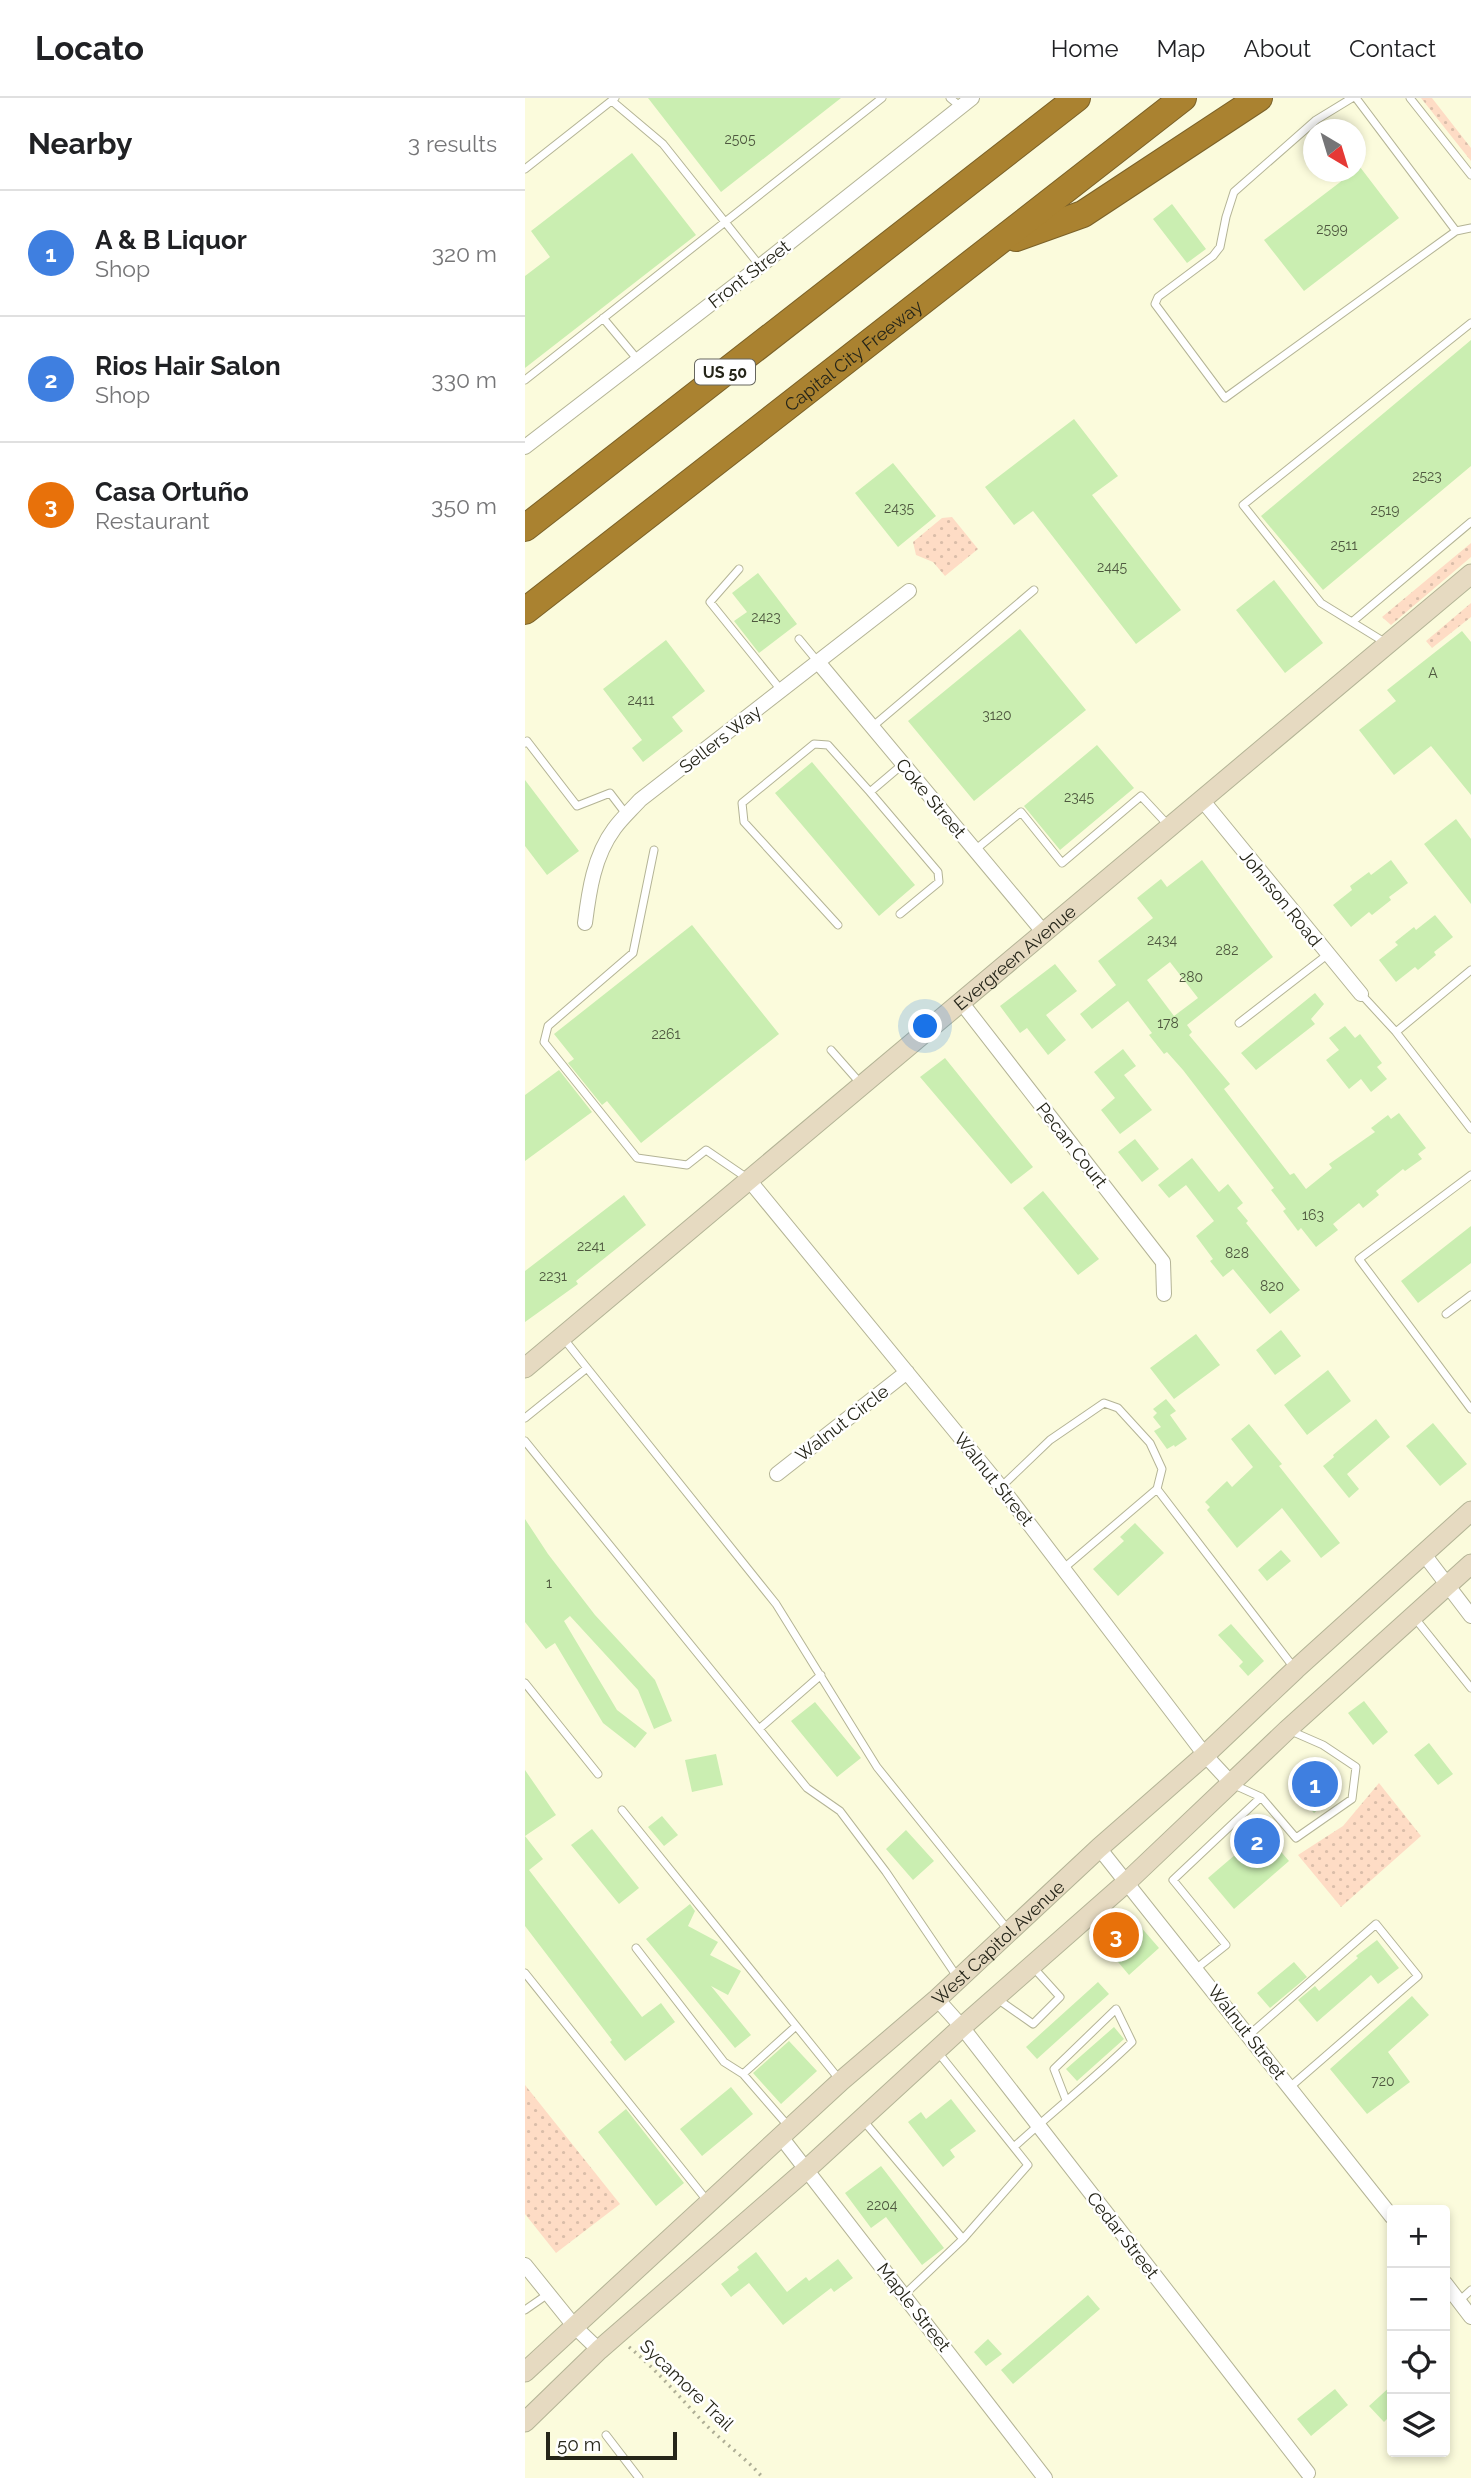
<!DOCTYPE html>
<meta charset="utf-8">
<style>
body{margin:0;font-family:Raleway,sans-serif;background:#f6f6f6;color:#202124}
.controls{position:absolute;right:21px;bottom:21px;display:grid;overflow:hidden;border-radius:7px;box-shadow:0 4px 10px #0003}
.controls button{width:63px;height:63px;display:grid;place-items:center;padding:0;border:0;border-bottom:2px solid #e0e0e0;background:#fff;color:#202124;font:35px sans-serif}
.compass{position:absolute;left:778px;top:21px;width:63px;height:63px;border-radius:50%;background:#fff;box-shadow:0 4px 10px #0003;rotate:142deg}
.scale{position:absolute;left:21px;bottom:18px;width:131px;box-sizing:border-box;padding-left:7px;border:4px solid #252519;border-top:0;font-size:19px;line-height:24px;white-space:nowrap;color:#252519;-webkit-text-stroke:5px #fff;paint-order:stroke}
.you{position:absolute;left:401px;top:929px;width:24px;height:24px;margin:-18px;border:5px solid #fff;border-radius:50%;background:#1a73e8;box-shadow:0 0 0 10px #1a73e833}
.badge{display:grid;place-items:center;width:46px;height:46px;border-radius:50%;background:#b45309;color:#fff;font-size:23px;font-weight:700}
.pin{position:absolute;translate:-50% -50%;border:4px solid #fff;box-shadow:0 2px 7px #0006}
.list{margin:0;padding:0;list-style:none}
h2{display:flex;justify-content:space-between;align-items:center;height:91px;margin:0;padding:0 28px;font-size:30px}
h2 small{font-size:23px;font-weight:400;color:#757577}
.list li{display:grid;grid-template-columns:46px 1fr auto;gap:21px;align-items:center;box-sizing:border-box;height:126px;padding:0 28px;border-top:2px solid #e0e0e0}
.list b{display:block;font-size:26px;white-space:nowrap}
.list p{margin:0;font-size:23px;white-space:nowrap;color:#757577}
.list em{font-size:23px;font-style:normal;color:#757577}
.icon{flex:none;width:38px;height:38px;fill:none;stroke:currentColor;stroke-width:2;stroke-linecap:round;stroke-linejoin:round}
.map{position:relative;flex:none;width:946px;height:2380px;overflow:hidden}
header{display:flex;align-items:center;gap:42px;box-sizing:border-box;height:98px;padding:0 35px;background:#fff;border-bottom:2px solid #e0e0e0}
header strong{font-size:33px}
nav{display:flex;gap:38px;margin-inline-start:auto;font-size:24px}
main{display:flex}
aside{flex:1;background:#fff}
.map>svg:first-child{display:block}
.green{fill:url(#green-dots)}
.building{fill:#caeeb1;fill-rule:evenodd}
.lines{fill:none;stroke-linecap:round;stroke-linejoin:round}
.lane-casing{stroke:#b4b496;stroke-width:9}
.street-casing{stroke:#b4b496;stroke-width:16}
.secondary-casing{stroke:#b4b496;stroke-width:21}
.highway-casing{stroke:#7b6128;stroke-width:28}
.path{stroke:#adad95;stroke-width:3.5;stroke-dasharray:2 5;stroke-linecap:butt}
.lane{stroke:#fff;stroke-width:7}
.street{stroke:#fff;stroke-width:14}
.secondary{stroke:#e6dac1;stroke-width:19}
.highway{stroke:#aa8230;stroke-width:26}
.labels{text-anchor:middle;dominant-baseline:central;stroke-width:5;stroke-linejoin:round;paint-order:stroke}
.number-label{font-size:14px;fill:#4e573f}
.shield{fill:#fff;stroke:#66665e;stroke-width:2}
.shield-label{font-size:16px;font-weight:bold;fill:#252519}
.street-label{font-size:18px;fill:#252519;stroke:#fff}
</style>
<header>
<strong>Locato</strong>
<nav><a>Home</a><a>Map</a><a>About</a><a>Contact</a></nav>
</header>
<main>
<aside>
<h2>Nearby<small>3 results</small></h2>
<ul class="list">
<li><span class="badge" style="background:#3f7fe0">1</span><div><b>A &amp; B Liquor</b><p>Shop</p></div><em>320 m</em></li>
<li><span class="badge" style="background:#3f7fe0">2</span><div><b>Rios Hair Salon</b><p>Shop</p></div><em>330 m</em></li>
<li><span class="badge" style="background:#e8710a">3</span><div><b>Casa Ortuño</b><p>Restaurant</p></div><em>350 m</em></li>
</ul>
</aside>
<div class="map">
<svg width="946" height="2380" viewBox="0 0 946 2380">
<defs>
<pattern id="green-dots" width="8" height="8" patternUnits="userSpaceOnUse" patternTransform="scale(1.75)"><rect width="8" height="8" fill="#fedcc5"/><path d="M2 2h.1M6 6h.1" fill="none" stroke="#dabda9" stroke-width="1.8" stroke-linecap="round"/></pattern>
</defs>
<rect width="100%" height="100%" fill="#fbfbdc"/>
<path class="green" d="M896 0H907L946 50V63Z
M427 419 453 451 420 478 408 464 391 457 388 444 417 420Z
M946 445V459L866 527 857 519Z
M946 505V519L907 550 901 543Z
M854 1685 896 1738 816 1809 773 1757 818 1728Z
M0 1987 95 2106 31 2155 0 2116Z"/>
<path class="building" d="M123 0H316L196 94Z
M107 55 171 137 0 270V178L25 159 6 133Z
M835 69 874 120 779 193 739 142Z
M647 106 681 151 662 165 628 121Z
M946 242V368L798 492 736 418Z
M549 321 593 378 567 397 656 512 611 546 508 413 489 427 460 389Z
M368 365 411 418 373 449 330 395Z
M233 475 272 526 234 555 209 523 222 514 207 495Z
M749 482 798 545 760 575 711 512Z
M495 531 561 612 449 703 383 623Z
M937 533 946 544V697L906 648 869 677 834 632 871 603 862 592Z
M141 542 180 593 147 619 158 633 118 664 107 650 117 642 78 591Z
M572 647 609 690 535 752 499 708Z
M287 664 390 787 354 818 250 695Z
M0 682 54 753 22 777 0 748Z
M931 721 946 741V806L899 746Z
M677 762 748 859 662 927 667 934 664 937 705 986 699 991 765 1077 769 1075 781 1091 807 1070 804 1066 850 1034 846 1030 863 1017 866 1021 874 1015 901 1050 893 1056 897 1061 880 1073 878 1071 851 1093 854 1097 838 1110 834 1105 808 1126 813 1132 791 1149 776 1130 773 1133 758 1113 761 1111 746 1092 749 1090 658 972 642 954 639 956 624 937 627 935 603 903 567 931 555 916 591 887 573 863 628 820 612 800 636 781 642 789ZM645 864 673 900 649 918 622 882Z
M866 762 883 785 864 799 866 802 847 817 844 814 826 829 808 807 827 792 825 788 844 774 846 777Z
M910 817 928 839 909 854 911 857 893 872 890 869 871 884 854 862 873 847 870 844 889 829 891 832Z
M167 827 254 936 116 1045 82 1003 77 1007 43 965 49 961 29 936Z
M530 866 552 893 521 917 541 942 523 957 502 930 495 935 475 908Z
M790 895 799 906 786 921 790 926 731 972 716 955Z
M820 928 830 940 835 936 857 965 852 969 862 981 846 994 836 981 824 991 801 962 814 952 804 940Z
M598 951 611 968 599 977 627 1012 595 1036 576 1012 590 1000 569 974Z
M420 960 508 1069 486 1086 395 979Z
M34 972 67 1014 0 1063V997Z
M610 1041 634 1071 617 1084 593 1054Z
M667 1060 694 1094 703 1086 718 1105 712 1110 723 1123 721 1125 775 1192 745 1216 708 1171 698 1179 685 1163 688 1161 671 1138 689 1123 661 1087 644 1100 633 1087Z
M518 1093 574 1161 553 1177 498 1110Z
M99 1097 121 1127 51 1183 53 1186 0 1224V1173Z
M946 1128V1165L893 1205 876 1183Z
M756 1232 776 1258 750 1277 731 1252Z
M671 1236 695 1267 649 1301 625 1270Z
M803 1272 826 1303 782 1337 759 1307Z
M641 1301 651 1313 645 1317 662 1341 650 1349 649 1347 642 1351 629 1333 636 1329 628 1319 632 1315 628 1311Z
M851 1321 865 1339 822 1376 834 1391 824 1400 798 1368 809 1359 808 1357Z
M908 1325 942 1366 915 1388 881 1348Z
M724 1326 757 1366 754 1368 815 1445 796 1460 757 1410 712 1450 682 1412 685 1409 680 1404 702 1383 707 1389 728 1369 706 1341Z
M0 1421 23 1456 70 1517 130 1582 147 1623 129 1631 113 1592 45 1518 39 1523 92 1612 122 1635 110 1650 78 1625 30 1545 21 1551 0 1524Z
M610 1425 639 1455 593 1498 568 1471 599 1443 595 1439Z
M756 1452 766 1463 742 1483 733 1472Z
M706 1526 739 1563 723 1578 714 1568 718 1564 693 1537Z
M839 1603 863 1634 848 1647 823 1615Z
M290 1604 336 1660 312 1679 266 1623Z
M904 1645 928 1676 913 1687 889 1657Z
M191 1656 198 1687 167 1694 160 1662Z
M795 1671 814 1693 789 1715 775 1700 772 1693 777 1681 786 1673Z
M0 1672 31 1717 0 1738 18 1761 4 1772 117 1919 136 1905 150 1924 100 1963 85 1944 87 1942 0 1828Z
M137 1718 153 1737 139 1748 123 1729Z
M67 1731 114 1790 94 1806 46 1747Z
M381 1732 409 1763 388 1782 361 1751Z
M738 1733 764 1763 709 1811 683 1780Z
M165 1806 170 1813 163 1828 193 1844 185 1857 216 1873 203 1897 186 1888 226 1937 210 1950 121 1841Z
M608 1820 634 1850 604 1877 578 1846Z
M852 1842 874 1870 853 1886 846 1877 792 1924 773 1902 790 1888 794 1893 833 1860 831 1858Z
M769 1864 782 1879 745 1910 732 1895Z
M573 1884 584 1896 512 1961 501 1949Z
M887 1898 904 1917 863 1954 885 1984 842 2016 805 1971Z
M589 1929 599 1941 552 1983 541 1971Z
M264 1943 292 1973 256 2006 228 1975Z
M206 1989 228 2016 177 2058 155 2031Z
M426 2001 451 2033 425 2052 430 2059 418 2069 383 2024 396 2014 401 2021Z
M101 2011 159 2085 131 2108 73 2034Z
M356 2068 419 2150 397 2167 361 2119 346 2130 320 2095Z
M231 2154 262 2194 281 2179 284 2183 313 2161 328 2180 309 2194 306 2190 258 2227 224 2185 206 2199 196 2186 214 2172 212 2169Z
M563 2197 575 2211 488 2286 476 2272Z
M463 2241 477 2256 461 2268 449 2254Z
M867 2287V2316L859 2324 844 2308Z
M810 2291 823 2307 786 2338 772 2321Z"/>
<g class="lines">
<g class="lane-casing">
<path id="lane" d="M425 0 436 9
M827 0 791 22 709 94 701 119 695 149 688 158 633 199 630 206 700 300 931 133 946 130
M831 0 931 133
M885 0 946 77
M87 3 138 46 235 168
M0 71 90 0
M78 220 113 262
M0 282 357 0
M214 471 185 504 256 592
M827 524 946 424
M274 541 293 564
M861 545 796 505 718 407 946 225
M347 629 509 492
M0 645 2 643 52 708 85 695 101 716
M129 752 108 855 23 928 19 944 112 1060 162 1067 181 1052 222 1080
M450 752 496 714 537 765 616 698 643 727
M375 816 414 784 413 774 345 694 378 666
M313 827 219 724 217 705 289 646 303 647 345 694
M946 872 871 934 946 1031
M836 896 871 934
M714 925 802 857
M306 952 336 986
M946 1077 834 1161 946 1311
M921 1216 946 1197
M39 1241 62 1270
M0 1320 62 1270 251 1506 352 1669 484 1833
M0 1343 282 1690 315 1713 361 1774 433 1880
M476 1389 525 1342 579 1305 593 1310 625 1345 637 1371 632 1391
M539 1470 632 1391 770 1571
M889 1519 946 1590
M0 1585 73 1676
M234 1631 296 1577
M707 1686 736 1699 771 1740 827 1701 831 1669 798 1647 766 1633
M97 1712 314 1981
M111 1850 199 1964 218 1976
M672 1870 701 1847 648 1782 736 1699
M0 1875 184 2105
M471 1900 508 1926 535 1899 507 1868
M724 1937 851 1826 893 1878 765 1989
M412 1953 503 2067 438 2141
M337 2021 438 2141 379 2197
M265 2030 218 1976 271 1928
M489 2049C528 2013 569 1981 607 1944L591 1911 529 1971 541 2002
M934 2203 946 2192
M0 2212 23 2196
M81 2337 114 2380"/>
</g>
<g class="street-casing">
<path id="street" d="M0 349 235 168 447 0
M293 564 520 836
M678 703 836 896
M60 825C64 793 69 758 89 731 96 721 106 712 115 702L384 493
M436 904 638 1164 639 1196
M224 1082 476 1389 680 1657 706 1685
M252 1376 382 1274
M898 1455 946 1518
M574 1750 867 2119
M412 1901 437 1929 783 2375
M256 2039 520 2380
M0 2167 50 2229 74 2252
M920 2185 946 2219"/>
</g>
<g class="secondary-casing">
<g id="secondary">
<path id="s1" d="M0 1270 946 476"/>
<path id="s2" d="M0 2274 316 1983 412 1901 574 1750 680 1657 771 1571 946 1413"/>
<path d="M0 2324 74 2252 282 2071 437 1929 603 1783 762 1632 946 1466"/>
</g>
</g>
<g class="highway-casing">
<g id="highway">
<path d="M491 140 558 116 734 0"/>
<path d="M0 430 552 0"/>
<path id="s3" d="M0 513 658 0"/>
</g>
</g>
<path class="path" d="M104 2249C132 2272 156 2301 181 2327 200 2346 221 2360 238 2380"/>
<use href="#lane" class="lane"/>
<use href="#street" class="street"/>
<use href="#secondary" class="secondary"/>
<use href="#highway" class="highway"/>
</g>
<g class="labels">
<g class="number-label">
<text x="215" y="41">2505</text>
<text x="807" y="131">2599</text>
<text x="902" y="378">2523</text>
<text x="374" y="410">2435</text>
<text x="860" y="412">2519</text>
<text x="819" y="447">2511</text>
<text x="587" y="469">2445</text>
<text x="241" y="519">2423</text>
<text x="908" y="575">A</text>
<text x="116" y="602">2411</text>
<text x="472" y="617">3120</text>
<text x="554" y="699">2345</text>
<text x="637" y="842">2434</text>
<text x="702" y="852">282</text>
<text x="666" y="879">280</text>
<text x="643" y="925">178</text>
<text x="141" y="936">2261</text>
<text x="788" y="1117">163</text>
<text x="66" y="1148">2241</text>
<text x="712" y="1155">828</text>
<text x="28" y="1178">2231</text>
<text x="747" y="1188">820</text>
<text x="24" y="1485">1</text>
<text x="858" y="1983">720</text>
<text x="357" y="2107">2204</text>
</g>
<rect class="shield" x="170" y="261.5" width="60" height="25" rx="5"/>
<g class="shield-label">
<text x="200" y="274">US 50</text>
</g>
<g class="street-label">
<text transform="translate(224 176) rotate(-38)">Front Street</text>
<text stroke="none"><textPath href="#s3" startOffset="416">Capital City Freeway</textPath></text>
<text transform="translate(195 641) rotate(-38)">Sellers Way</text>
<text transform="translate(406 700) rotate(50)">Coke Street</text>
<text transform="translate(756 800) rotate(51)">Johnson Road</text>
<text stroke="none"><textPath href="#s1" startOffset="639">Evergreen Avenue</textPath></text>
<text transform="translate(547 1047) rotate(52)">Pecan Court</text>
<text transform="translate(317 1325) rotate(-38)">Walnut Circle</text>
<text transform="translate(469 1381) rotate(51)">Walnut Street</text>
<text stroke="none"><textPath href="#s2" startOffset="639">West Capitol Avenue</textPath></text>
<text transform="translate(722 1934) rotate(52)">Walnut Street</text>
<text transform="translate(598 2137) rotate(52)">Cedar Street</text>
<text transform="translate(389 2209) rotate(52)">Maple Street</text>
<text transform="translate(162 2287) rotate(44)">Sycamore Trail</text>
</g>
</g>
</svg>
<div class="controls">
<button>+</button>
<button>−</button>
<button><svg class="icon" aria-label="locate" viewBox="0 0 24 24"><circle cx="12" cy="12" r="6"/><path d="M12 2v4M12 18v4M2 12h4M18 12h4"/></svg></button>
<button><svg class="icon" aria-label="layers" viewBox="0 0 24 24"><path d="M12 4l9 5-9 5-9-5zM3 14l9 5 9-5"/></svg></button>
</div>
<svg class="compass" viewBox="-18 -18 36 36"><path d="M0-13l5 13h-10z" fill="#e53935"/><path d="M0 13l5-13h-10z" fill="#757577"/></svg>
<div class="scale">50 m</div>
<div class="you"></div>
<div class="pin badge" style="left:790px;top:1686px;background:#3f7fe0">1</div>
<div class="pin badge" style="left:732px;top:1743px;background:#3f7fe0">2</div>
<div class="pin badge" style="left:591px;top:1837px;background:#e8710a">3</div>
</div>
</main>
